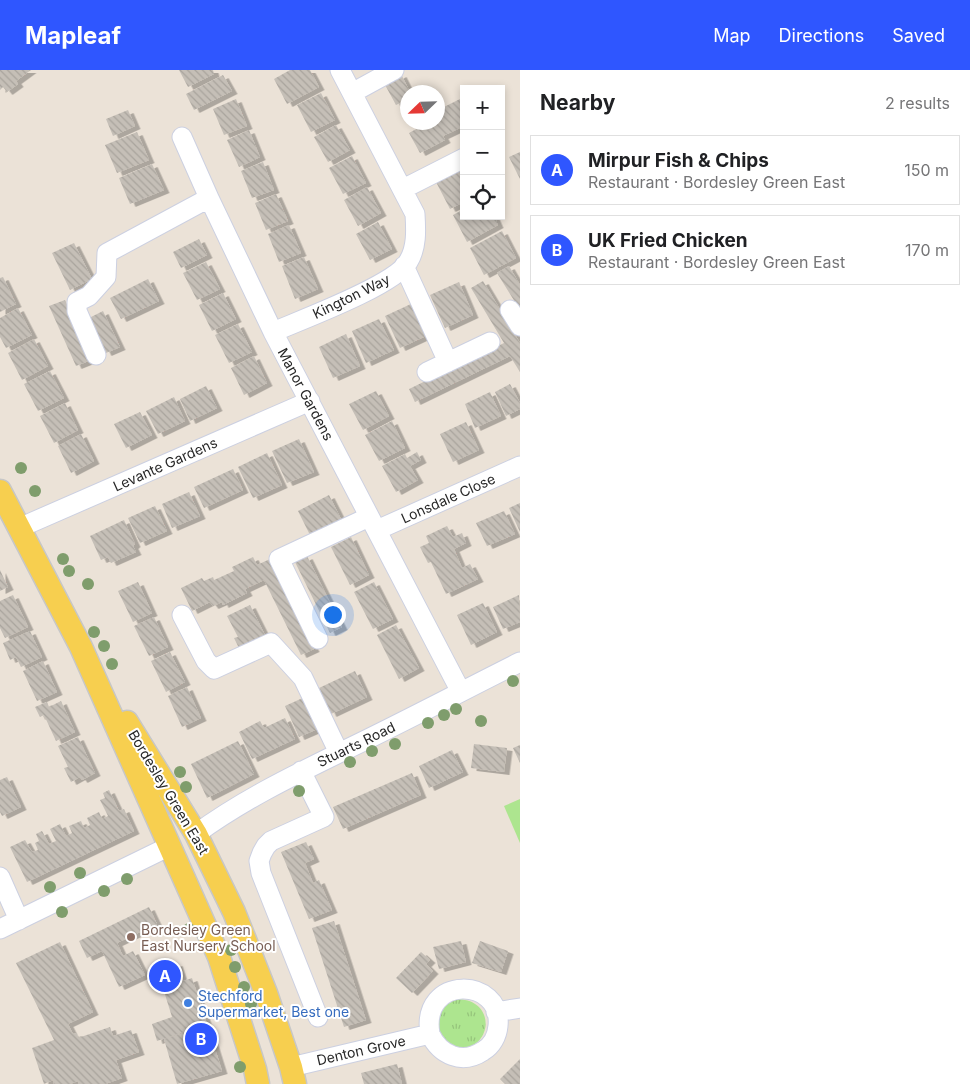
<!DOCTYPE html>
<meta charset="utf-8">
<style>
body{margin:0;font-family:Inter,sans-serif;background:#f6f6f6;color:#202124}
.controls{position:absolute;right:15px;top:15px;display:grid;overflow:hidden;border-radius:0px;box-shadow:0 2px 8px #0003}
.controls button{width:45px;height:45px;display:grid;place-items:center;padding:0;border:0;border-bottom:1px solid #e0e0e0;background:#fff;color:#202124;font:25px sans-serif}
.compass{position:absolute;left:400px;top:15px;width:45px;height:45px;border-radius:50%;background:#fff;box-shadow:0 2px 8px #0003;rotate:247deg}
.you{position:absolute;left:332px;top:544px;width:18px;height:18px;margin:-12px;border:4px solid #fff;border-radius:50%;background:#1a73e8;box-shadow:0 0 0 8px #1a73e833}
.badge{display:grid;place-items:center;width:32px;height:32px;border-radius:50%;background:#2f56ff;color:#fff;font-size:16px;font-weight:700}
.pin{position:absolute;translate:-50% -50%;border:2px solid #fff;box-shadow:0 1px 5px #0006}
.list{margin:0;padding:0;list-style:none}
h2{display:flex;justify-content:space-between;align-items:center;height:65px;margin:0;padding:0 20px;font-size:21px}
h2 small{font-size:16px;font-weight:400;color:#757577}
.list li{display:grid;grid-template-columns:32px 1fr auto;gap:15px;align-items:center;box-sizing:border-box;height:70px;margin:0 10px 10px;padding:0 10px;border:1px solid #e0e0e0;border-radius:0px}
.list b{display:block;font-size:19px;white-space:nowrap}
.list p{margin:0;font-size:16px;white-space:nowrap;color:#757577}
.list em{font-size:16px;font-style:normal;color:#757577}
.icon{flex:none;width:28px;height:28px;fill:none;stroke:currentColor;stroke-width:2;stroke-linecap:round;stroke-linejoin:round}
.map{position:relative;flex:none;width:520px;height:1014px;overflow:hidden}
header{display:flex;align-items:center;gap:30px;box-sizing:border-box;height:70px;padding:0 25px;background:#2f56ff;color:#fff}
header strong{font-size:24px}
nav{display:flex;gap:28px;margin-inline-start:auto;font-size:18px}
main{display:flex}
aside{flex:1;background:#fff}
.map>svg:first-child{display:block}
.grass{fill:url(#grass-tufts)}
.park{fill:#ade58f}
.building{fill:url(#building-back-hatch);filter:url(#shadow)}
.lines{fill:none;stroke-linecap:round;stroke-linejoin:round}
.minor-casing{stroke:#ccd0e1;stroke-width:21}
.major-casing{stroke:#c7c7c7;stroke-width:25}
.minor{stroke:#fff;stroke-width:19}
.major{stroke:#f7cf4f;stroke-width:22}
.tree{fill:#7f9d6c}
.education-dot{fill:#8d6e63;stroke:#fff;stroke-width:2}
.shop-dot{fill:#3f7fe0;stroke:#fff;stroke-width:2}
.labels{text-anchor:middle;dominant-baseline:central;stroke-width:4;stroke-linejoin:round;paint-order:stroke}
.street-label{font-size:14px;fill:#272727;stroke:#fff}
.education-label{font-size:14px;fill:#785e54;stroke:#fff;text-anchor:start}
.shop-label{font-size:14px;fill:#366cbe;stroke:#fff;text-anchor:start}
</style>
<header>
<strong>Mapleaf</strong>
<nav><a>Map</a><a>Directions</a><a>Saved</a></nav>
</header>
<main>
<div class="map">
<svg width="520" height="1014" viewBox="0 0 520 1014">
<defs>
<pattern id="grass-tufts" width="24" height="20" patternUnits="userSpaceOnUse" patternTransform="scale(1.25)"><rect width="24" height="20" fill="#ade58f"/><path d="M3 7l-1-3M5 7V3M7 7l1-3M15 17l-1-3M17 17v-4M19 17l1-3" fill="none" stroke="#95c47b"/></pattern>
<pattern id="building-back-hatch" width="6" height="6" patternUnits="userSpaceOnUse" patternTransform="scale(1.25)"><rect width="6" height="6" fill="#c5bfb7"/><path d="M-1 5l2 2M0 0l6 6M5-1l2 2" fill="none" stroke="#a9a49d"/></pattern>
<filter id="shadow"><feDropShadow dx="5.5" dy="3" stdDeviation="0" flood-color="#0004"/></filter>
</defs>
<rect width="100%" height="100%" fill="#ebe2d7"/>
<path class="grass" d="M456 929C497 929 492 977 462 978 457 978 451 977 447 974 443 971 439 963 436 958L440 939Z"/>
<path class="park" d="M520 729V773L504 736Z"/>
<path class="building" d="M0 0H31L16 11 18 14 7 22 3 17 0 20Z
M179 0H213L214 4 188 17Z
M290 0H310L319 17 287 34 274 9Z
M401 4 410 22H408V29L396 35 384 13Z
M223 5 232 21 194 40 186 24Z
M321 23 335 50 311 62 297 35Z
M464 27V56L443 66 445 70 420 83 409 63 429 52H438V40Z
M236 29 247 56 224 65 213 39Z
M128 40 135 56 113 66 106 49Z
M336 55 350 80 328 92 314 67Z
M249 60 260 87 239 97 227 70Z
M137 62 149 90 117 103 105 75Z
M520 82V109L509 87Z
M352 86 366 113 343 124 329 98Z
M263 92 274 120 252 128 241 101Z
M152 94 164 120 130 134 119 108Z
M464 97V132L450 139 436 112Z
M367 117 381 143 358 156 344 130Z
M276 124 288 151 266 160 255 133Z
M464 139V146H494L498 155 467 172 453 145Z
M378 152 392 179 370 190 356 164Z
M289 155 301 183 279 192 268 164Z
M502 161 516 188 484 205 470 178Z
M199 169 207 185 181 198 173 182Z
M74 173 92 209 70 220 52 183Z
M304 187 318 219 295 229 282 196Z
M206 192 220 219 197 230 183 203Z
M509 196 520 215V240L497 203Z
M3 207 16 234 0 242V208Z
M148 209 159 231 121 249 110 228Z
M483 211 520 273V302L510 286 415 332 409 319 504 273 471 218Z
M459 212 473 245 445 258 430 225Z
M223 223 236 249 212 261 199 235Z
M65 230 91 290 76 296 49 236Z
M413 233 428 265 400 278 385 246Z
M18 238 32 265 6 278 0 267V248Z
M103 241 120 277 106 283 89 248Z
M379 249 394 280 366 293 352 261Z
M238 254 252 282 229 293 215 265Z
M346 264 360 296 333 308 319 277Z
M34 269 48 296 22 310 8 283Z
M254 286 267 313 244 325 231 298Z
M50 301 64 328 38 341 24 314Z
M510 314 520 333V339L506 346 495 322Z
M206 316 217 338 190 351 180 329Z
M376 321 389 346 363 360 349 334Z
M490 322 501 346 475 358 465 334Z
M174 327 185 351 158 364 146 341Z
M65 333 78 360 54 373 40 346Z
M140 342 152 365 126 378 114 354Z
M392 351 405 378 379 391 365 365Z
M466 352 479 380 453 392 440 364Z
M81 364 94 391 71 403 58 376Z
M299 369 314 402 287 413 272 381Z
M417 382 421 390 410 396 418 410 396 422 382 396 405 384 407 388Z
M267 383 282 415 253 428 238 397Z
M233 399 243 420 204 438 194 417Z
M189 422 200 446 172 458 162 434Z
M329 425 343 453 312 469 298 441Z
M520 433V462L509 438Z
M155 436 167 461 140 473 128 448Z
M504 441 515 464 487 476 476 453Z
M124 450 135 474 133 476 136 482 111 493 108 487 101 490 90 466Z
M447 456 453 467 462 463 466 473 454 479 462 498 470 494 478 509 446 524 431 492 428 493 420 477 429 473 426 466Z
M351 467 369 505 350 515 331 477Z
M307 486 342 557 330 563 295 492Z
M253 487 257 495 270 489 314 579 301 585 264 510 245 519 247 523 223 535 222 532 213 536 210 532 192 541 181 518 202 508 204 511 213 507 214 510 234 501 232 497Z
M0 500 8 517 0 521Z
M138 512 152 543 133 552 118 521Z
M374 512 393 549 373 559 354 522Z
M13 525 28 557 5 568 0 558V531Z
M519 525 520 552 503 559 493 537Z
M483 533 497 562 471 575 457 545Z
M250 535 265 565 239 578 234 568 238 567 227 546Z
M154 547 168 577 149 586 134 556Z
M396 555 419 598 399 609 377 565Z
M30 561 42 587 21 597 16 587 10 590 3 573Z
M170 582 185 612 166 622 151 591Z
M43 591 57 622 37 631 23 601Z
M355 601 367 627 331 644 319 618Z
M187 617 201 648 182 657 168 626Z
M307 626 322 657 299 667 285 636Z
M61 631 75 662 56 671 44 645 40 647 35 637 47 632 49 637Z
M285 648 295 669 252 689 239 662 260 651 264 658Z
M78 667 95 703 82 710 80 707 71 712 64 698 68 697 58 676Z
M238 671 254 704 207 728 191 694Z
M474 674 507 678 504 702 471 698Z
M520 675V693L513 678Z
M452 680 463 702 429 718 419 696Z
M412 703 421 725 343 759 333 737Z
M7 707 21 737 2 746 0 742V710Z
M109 720 119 741 124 739 134 761 27 812 10 777 25 770 32 782 38 780 35 773 39 771 36 764 42 761 49 774 56 771 50 759 60 754 66 766 72 763 69 756 81 751 84 758 90 755 87 748 99 742 102 749 108 746 100 730 105 728 103 723Z
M306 772 314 789 305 793 313 813 319 810 332 840 309 849 281 782Z
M149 837 157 854 117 873 123 886 133 881 145 905 119 917 102 881 87 888 79 871Z
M334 851 366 950 344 957 312 858Z
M461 871 466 892 439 899 433 877Z
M480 871 508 881 501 902 472 893Z
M60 872 93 942 68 954 73 964 77 963 78 968 110 957 113 966 131 960 139 982 116 990 122 1008 105 1014H79L78 1011 70 1014H54L53 1010 44 1014 32 978 54 970 16 893Z
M421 882 430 890 426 894 433 901 412 923 396 908Z
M177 893 182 908 153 919 147 903Z
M192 908 207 954 157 971 152 954 172 947 163 918Z
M208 956 222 1001 177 1014 164 969Z
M520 989V1014H505L500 1009Z
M397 994 402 1014H364L361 1003Z"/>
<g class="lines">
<g class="minor-casing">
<path id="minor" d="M352 23 394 0
M182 67 209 128
M403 119 464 88
M404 196 448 292
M510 240 520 256
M273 262C301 250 395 215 408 192 417 178 416 160 415 144L340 0
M96 285 77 241V232L89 226 106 207 107 183 209 128 273 262 461 622
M427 302 490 272
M19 458 310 331
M377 460 520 396
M182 545 206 591 214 599 271 573 303 608 339 683
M318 569 279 489 369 447
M301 701 324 747 271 771 266 776 262 783 259 791 261 803 318 947
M196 764C241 731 290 707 339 683 400 654 460 622 520 592
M0 807 19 850
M0 859 170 776
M496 942 520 938
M291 997 430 964C440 985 462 995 483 981 492 976 497 966 498 956 503 907 420 904 430 964"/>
</g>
<g class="major-casing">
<path id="major" d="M0 421 81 577 219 887 255 999 258 1014
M127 652 196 764 234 842 266 923 291 997 295 1014"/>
</g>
<use href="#minor" class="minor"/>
<use href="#major" class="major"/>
</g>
<g class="tree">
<circle cx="21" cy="398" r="6"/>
<circle cx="35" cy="421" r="6"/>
<circle cx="63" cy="489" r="6"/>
<circle cx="69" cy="501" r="6"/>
<circle cx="88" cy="514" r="6"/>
<circle cx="94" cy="562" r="6"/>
<circle cx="104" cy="576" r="6"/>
<circle cx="112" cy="594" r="6"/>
<circle cx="513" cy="611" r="6"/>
<circle cx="456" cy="639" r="6"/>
<circle cx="444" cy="645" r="6"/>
<circle cx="481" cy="651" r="6"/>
<circle cx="428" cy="653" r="6"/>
<circle cx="395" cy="674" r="6"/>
<circle cx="372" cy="681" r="6"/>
<circle cx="350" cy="692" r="6"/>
<circle cx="180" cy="702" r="6"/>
<circle cx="186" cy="717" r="6"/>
<circle cx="299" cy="721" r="6"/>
<circle cx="80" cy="803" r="6"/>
<circle cx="127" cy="809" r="6"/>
<circle cx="50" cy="817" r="6"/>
<circle cx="104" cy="821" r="6"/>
<circle cx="62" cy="842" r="6"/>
<circle cx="189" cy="859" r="6"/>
<circle cx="231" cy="880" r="6"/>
<circle cx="235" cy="897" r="6"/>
<circle cx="244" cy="917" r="6"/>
<circle cx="251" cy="934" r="6"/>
<circle cx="240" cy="997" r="6"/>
</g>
<circle class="education-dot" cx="131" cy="867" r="5"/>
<circle class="shop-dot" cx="188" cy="933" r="5"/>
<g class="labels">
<g class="street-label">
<text transform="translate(351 226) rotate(-26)">Kington Way</text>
<text transform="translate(306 324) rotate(62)">Manor Gardens</text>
<text transform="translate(165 394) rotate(-24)">Levante Gardens</text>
<text transform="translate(448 428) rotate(-24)">Lonsdale Close</text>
<text transform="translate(356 674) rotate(-26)">Stuarts Road</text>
<text transform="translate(169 722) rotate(59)">Bordesley Green East</text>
<text transform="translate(361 980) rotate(-13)">Denton Grove</text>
</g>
<g class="education-label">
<text x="141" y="859">Bordesley Green<tspan x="141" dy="16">East Nursery School</tspan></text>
</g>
<g class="shop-label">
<text x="198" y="925">Stechford<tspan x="198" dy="16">Supermarket, Best one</tspan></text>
</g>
</g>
</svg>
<div class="controls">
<button>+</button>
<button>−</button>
<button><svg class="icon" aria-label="locate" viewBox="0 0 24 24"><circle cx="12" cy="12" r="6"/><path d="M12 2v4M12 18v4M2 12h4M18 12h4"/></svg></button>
</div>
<svg class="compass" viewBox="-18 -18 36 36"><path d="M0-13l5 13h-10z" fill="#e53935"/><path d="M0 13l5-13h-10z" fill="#757577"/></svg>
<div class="you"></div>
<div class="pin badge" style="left:165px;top:906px">A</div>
<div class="pin badge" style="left:201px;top:969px">B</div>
</div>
<aside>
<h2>Nearby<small>2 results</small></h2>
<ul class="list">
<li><span class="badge">A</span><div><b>Mirpur Fish &amp; Chips</b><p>Restaurant · Bordesley Green East</p></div><em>150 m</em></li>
<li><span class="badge">B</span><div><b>UK Fried Chicken</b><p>Restaurant · Bordesley Green East</p></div><em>170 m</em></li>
</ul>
</aside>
</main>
